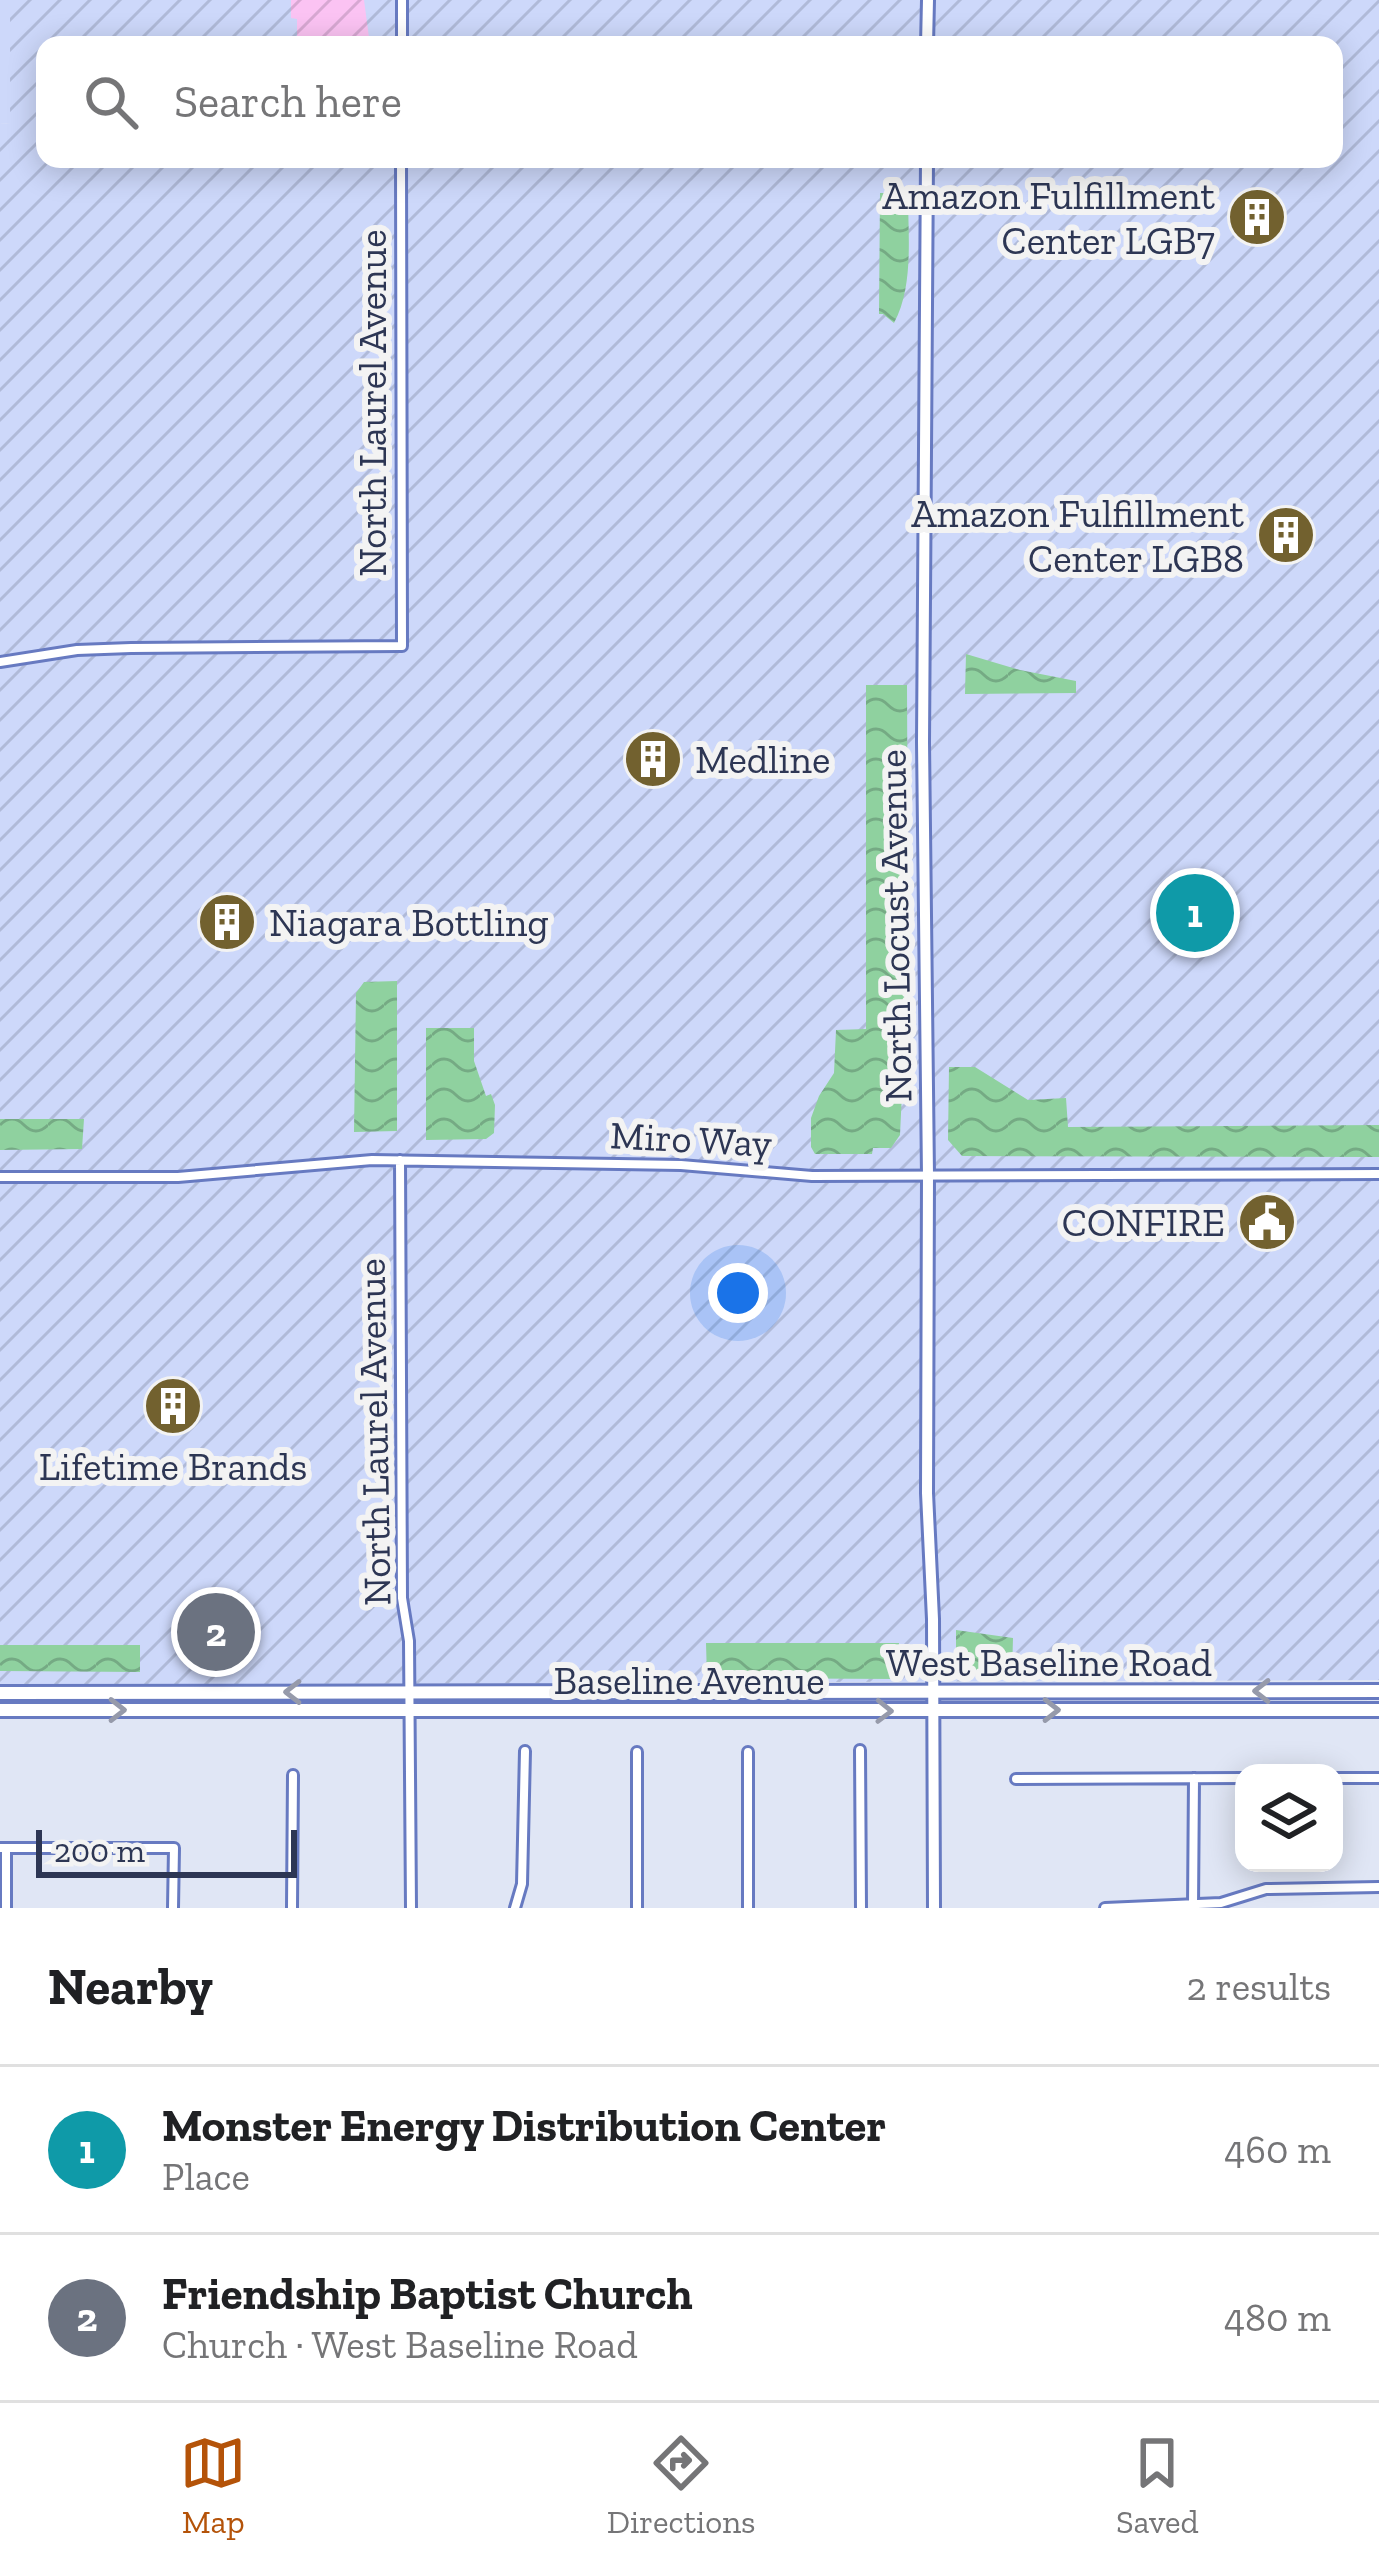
<!DOCTYPE html>
<meta charset="utf-8">
<style>
body{margin:0;font-family:"Zilla Slab",serif;background:#f2f2f2;color:#202124}
.controls{position:absolute;right:36px;bottom:36px;display:grid;overflow:hidden;border-radius:24px;box-shadow:0 6px 30px #0003}
.controls button{width:108px;height:108px;display:grid;place-items:center;padding:0;border:0;border-bottom:3px solid #e0e0e0;background:#fff;color:#202124;font:60px sans-serif}
.scale{position:absolute;left:36px;bottom:30px;width:261px;box-sizing:border-box;padding-left:12px;border:6px solid #2d3654;border-top:0;font-size:33px;line-height:42px;white-space:nowrap;color:#2d3654;-webkit-text-stroke:9px #f3f3f3;paint-order:stroke}
.you{position:absolute;left:738px;top:1293px;width:42px;height:42px;margin:-30px;border:9px solid #fff;border-radius:50%;background:#1a73e8;box-shadow:0 0 0 18px #1a73e833}
.badge{display:grid;place-items:center;width:78px;height:78px;border-radius:50%;background:#b45309;color:#fff;font-size:39px;font-weight:700}
.pin{position:absolute;translate:-50% -50%;border:6px solid #fff;box-shadow:0 3px 12px #0006}
.list{margin:0;padding:0;list-style:none}
h2{display:flex;justify-content:space-between;align-items:center;height:156px;margin:0;padding:0 48px;font-size:51px}
h2 small{font-size:39px;font-weight:400;color:#757577}
.list li{display:grid;grid-template-columns:78px 1fr auto;gap:36px;align-items:center;box-sizing:border-box;height:168px;padding:0 48px;border-top:3px solid #e0e0e0}
.list b{display:block;font-size:45px;white-space:nowrap}
.list p{margin:0;font-size:39px;white-space:nowrap;color:#757577}
.list em{font-size:39px;font-style:normal;color:#757577}
.icon{flex:none;width:66px;height:66px;fill:none;stroke:currentColor;stroke-width:2;stroke-linecap:round;stroke-linejoin:round}
.map{position:relative;flex:none;width:1379px;height:1908px;overflow:hidden}
.search{position:absolute;background:#fff;box-shadow:0 6px 30px #0003;left:36px;right:36px;top:36px;height:132px;display:flex;align-items:center;gap:30px;box-sizing:border-box;padding:0 42px;border-radius:24px;color:#757577;font-size:45px}
.sheet{height:492px;background:#fff}
nav{display:flex;justify-content:space-around;align-items:center;box-sizing:border-box;height:168px;border-top:3px solid #e0e0e0;background:#fff;font-size:33px;color:#757577}
nav a{display:grid;justify-items:center;gap:6px}
nav .on{color:#b45309}
.map>svg:first-child{display:block}
.built{fill:#cdd8fa}
.industrial{fill:url(#industrial-furrows);fill-rule:evenodd}
.garden{fill:url(#garden-furrows)}
.water{fill:url(#water-waves)}
.lines{fill:none;stroke-linecap:round;stroke-linejoin:round}
.street-casing{stroke:#677ac1;stroke-width:14}
.secondary-casing{stroke:#677ac1;stroke-width:16}
.primary-casing{stroke:#677ac1;stroke-width:18}
.street{stroke:#fff;stroke-width:8}
.secondary{stroke:#fff;stroke-width:10}
.primary{stroke:#fff;stroke-width:12}
.oneway{stroke:#969aaa}
.labels{text-anchor:middle;dominant-baseline:central;stroke-width:12;stroke-linejoin:round;paint-order:stroke}
.poi-label{font-size:39px;fill:#2d3654;stroke:#f3f3f3;text-anchor:end}
.street-label{font-size:39px;fill:#2d3654;stroke:#f3f3f3}
</style>
<div class="map">
<svg width="1379" height="1908" viewBox="0 0 1379 1908">
<defs>
<pattern id="industrial-furrows" width="10" height="10" patternUnits="userSpaceOnUse" patternTransform="scale(3)"><rect width="10" height="10" fill="#cdd8fa"/><path d="M-1 1l2-2M0 10L10 0M9 11l2-2" fill="none" stroke="#b0bad8"/></pattern>
<pattern id="garden-furrows" width="10" height="10" patternUnits="userSpaceOnUse" patternTransform="scale(3)"><rect width="10" height="10" fill="#fbc3f3"/><path d="M-1 1l2-2M0 10L10 0M9 11l2-2" fill="none" stroke="#d7a8d2"/></pattern>
<pattern id="water-waves" width="16" height="10" patternUnits="userSpaceOnUse" patternTransform="scale(3)"><rect width="16" height="10" fill="#8fd19f"/><path d="M0 5q4-4 8 0t8 0" fill="none" stroke="#75aa84"/></pattern>
</defs>
<rect width="100%" height="100%" fill="#e0e6f5"/>
<path class="built" d="M0 0H10V123L0 124Z"/>
<path class="industrial" d="M10 0H1379V1680L0 1685V124L10 123ZM45 45H1334V159H45Z"/>
<path class="garden" d="M291 0H364L370 45H292V36H297V19L291 18Z"/>
<path class="water" d="M880 193H908C908 235 914 286 894 323L883 314H879Z
M966 654 1020 670 1076 681V693L965 694Z
M866 685H907L908 911V934L904 943 909 944 900 1135 891 1148H873L872 1154H815L811 1147V1118L819 1096 834 1073 836 1030 866 1029Z
M397 981V1131L354 1132 356 993 364 982Z
M426 1028H474V1061L486 1096 491 1094 495 1105 494 1133 486 1139 426 1140Z
M949 1067H975L1028 1100 1066 1098 1068 1127 1379 1125V1157L962 1156 948 1140Z
M0 1119H84L82 1149 0 1150Z
M956 1630 1013 1638 1012 1673 956 1669Z
M706 1643H899L897 1679 707 1678Z
M0 1645H140V1672L0 1671Z"/>
<g class="lines">
<g class="street-casing">
<path id="street" d="M402 45V0
M0 662 77 650 131 648 402 646 401 159
M400 1160 402 1598 409 1641 411 1908
M0 1177H178L372 1160 681 1165 812 1176 1379 1174
M860 1750 861 1908
M748 1752V1908
M1334 1778H1379
M1016 1779 1244 1778
M0 1848H174L173 1908
M6 1908V1848
M292 1908 293 1775
M515 1908 522 1884 525 1751
M637 1908V1752
M1105 1908 1221 1903 1266 1889 1379 1887
M1193 1908 1194 1778"/>
</g>
<g class="secondary-casing">
<path id="secondary" d="M927 45 928 0
M927 159 923 742 928 1175 927 1493 933 1619 934 1908"/>
</g>
<g class="primary-casing">
<path id="primary" d="M0 1693 1379 1691
M0 1710H1379"/>
</g>
<use href="#street" class="street"/>
<use href="#secondary" class="secondary"/>
<use href="#primary" class="primary"/>
</g>
<defs><path id="oneway-chevron" d="M-2-3.5L2.5 0L-2 3.5" fill="none" stroke-width="1.6" stroke-linecap="round" stroke-linejoin="round" transform="scale(3)"/></defs>
<g class="oneway">
<use href="#oneway-chevron" transform="translate(1262 1691) rotate(-180)"/>
<use href="#oneway-chevron" transform="translate(293 1692) rotate(180)"/>
<use href="#oneway-chevron" transform="translate(117 1710)"/>
<use href="#oneway-chevron" transform="translate(1051 1710)"/>
<use href="#oneway-chevron" transform="translate(884 1711) rotate(1)"/>
</g>
<defs>
<g id="building-disc" transform="scale(3)"><circle r="9.5" fill="#72612f" stroke="#f3f3f3"/><path d="M-4-6H4V6H1V3H-1V6H-4ZM-2.5-4.3h1.7v1.8h-1.7ZM.8-4.3h1.7v1.8H.8ZM-2.5-1h1.7V.8h-1.7ZM.8-1h1.7V.8H.8Z" fill="#fff"/></g>
<g id="civic-disc" transform="scale(3)"><circle r="9.5" fill="#72612f" stroke="#f3f3f3"/><path d="M-.6-6.5H3V-4.5H.6V-3L4-1V1h2V6H-6V1h2V-1L-.6-3ZM-1.2 2.5V6h2.4V2.5Z" fill="#fff"/></g>
</defs>
<g fill-rule="evenodd">
<use href="#building-disc" x="1257" y="217"/>
<use href="#building-disc" x="1286" y="535"/>
<use href="#building-disc" x="653" y="759"/>
<use href="#building-disc" x="227" y="922"/>
<use href="#civic-disc" x="1267" y="1222"/>
<use href="#building-disc" x="173" y="1406"/>
</g>
<g class="labels">
<g class="poi-label">
<text x="1215" y="195">Amazon Fulfillment<tspan x="1215" dy="45">Center LGB7</tspan></text>
<text x="1244" y="513">Amazon Fulfillment<tspan x="1244" dy="45">Center LGB8</tspan></text>
<text x="695" y="759" text-anchor="start">Medline</text>
<text x="269" y="922" text-anchor="start">Niagara Bottling</text>
<text x="1225" y="1222">CONFIRE</text>
<text x="173" y="1466" text-anchor="middle">Lifetime Brands</text>
</g>
<g class="street-label">
<text transform="translate(372 403) rotate(-90)">North Laurel Avenue</text>
<text transform="translate(895 926) rotate(-91)">North Locust Avenue</text>
<text transform="translate(691 1139) rotate(3)">Miro Way</text>
<text transform="translate(374 1432) rotate(-91)">North Laurel Avenue</text>
<text x="1049" y="1662">West Baseline Road</text>
<text x="689" y="1680">Baseline Avenue</text>
</g>
</g>
</svg>
<div class="controls">
<button><svg class="icon" aria-label="layers" viewBox="0 0 24 24"><path d="M12 4l9 5-9 5-9-5zM3 14l9 5 9-5"/></svg></button>
</div>
<div class="scale">200 m</div>
<div class="you"></div>
<div class="pin badge" style="left:1195px;top:913px;background:#0f9aa8">1</div>
<div class="pin badge" style="left:216px;top:1632px;background:#6b7280">2</div>
<div class="search"><svg class="icon" aria-label="search" viewBox="0 0 24 24"><circle cx="10" cy="10" r="6"/><path d="M15 15l6 6"/></svg>Search here</div>
</div>
<section class="sheet">
<h2>Nearby<small>2 results</small></h2>
<ul class="list">
<li><span class="badge" style="background:#0f9aa8">1</span><div><b>Monster Energy Distribution Center</b><p>Place</p></div><em>460 m</em></li>
<li><span class="badge" style="background:#6b7280">2</span><div><b>Friendship Baptist Church</b><p>Church · West Baseline Road</p></div><em>480 m</em></li>
</ul>
</section>
<nav>
<a class="on"><svg class="icon" aria-label="map" viewBox="0 0 24 24"><path d="M3 6l6-2 6 2 6-2v14l-6 2-6-2-6 2zM9 4v14M15 6v14"/></svg>Map</a>
<a><svg class="icon" aria-label="directions" viewBox="0 0 24 24"><path d="M12 3l9 9-9 9-9-9zM9 14v-3h6M13 9l2 2-2 2"/></svg>Directions</a>
<a><svg class="icon" aria-label="saved" viewBox="0 0 24 24"><path d="M7 4h10v16l-5-4-5 4z"/></svg>Saved</a>
</nav>
